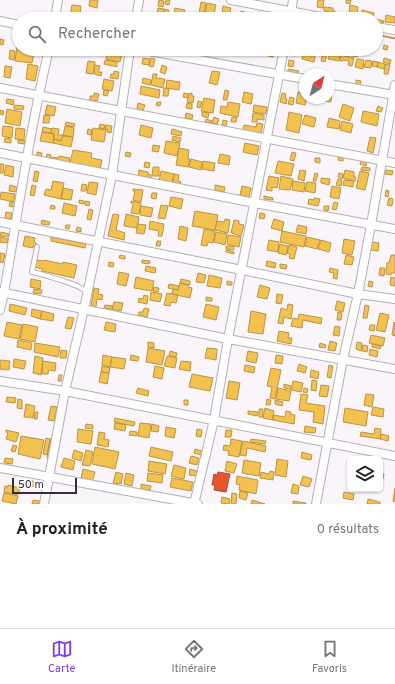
<!DOCTYPE html>
<html lang="fr">
<meta charset="utf-8">
<style>
body{margin:0;font-family:Overpass,sans-serif;background:#f6f6f6;color:#202124}
.controls{position:absolute;right:12px;bottom:12px;display:grid;overflow:hidden;border-radius:6px;box-shadow:0 1px 3px #0004}
.controls button{width:36px;height:36px;display:grid;place-items:center;padding:0;border:0;border-bottom:1px solid #e0e0e0;background:#fff;color:#202124;font:20px sans-serif}
.compass{position:absolute;left:299px;top:68px;width:36px;height:36px;border-radius:50%;background:#fff;box-shadow:0 1px 3px #0004;rotate:36deg}
.scale{position:absolute;left:12px;bottom:10px;width:65px;box-sizing:border-box;padding-left:4px;border:2px solid #362d38;border-top:0;font-size:11px;line-height:14px;white-space:nowrap;color:#362d38;-webkit-text-stroke:3px #fff;paint-order:stroke}
.list{margin:0;padding:0;list-style:none}
h2{display:flex;justify-content:space-between;align-items:center;height:52px;margin:0;padding:0 16px;font-size:17px}
h2 small{font-size:13px;font-weight:400;color:#757577}
.icon{flex:none;width:22px;height:22px;fill:none;stroke:currentColor;stroke-width:2;stroke-linecap:round;stroke-linejoin:round}
.map{position:relative;flex:none;width:395px;height:504px;overflow:hidden}
.search{position:absolute;background:#fff;box-shadow:0 1px 3px #0004;left:12px;right:12px;top:12px;height:44px;display:flex;align-items:center;gap:10px;box-sizing:border-box;padding:0 14px;border-radius:22px;color:#757577;font-size:15px}
.sheet{height:124px;background:#fff}
nav{display:flex;justify-content:space-around;align-items:center;box-sizing:border-box;height:56px;border-top:1px solid #e0e0e0;background:#fff;font-size:11px;color:#757577}
nav a{display:grid;justify-items:center;gap:2px}
nav .on{color:#7c3aed}
.map>svg:first-child{display:block}
.homes{fill:#f2c14e;stroke:#ba9547}
.shops{fill:#e4572e;stroke:#b04a31}
.lines{fill:none;stroke-linecap:round;stroke-linejoin:round}
.lane-casing{stroke:#b5afb7;stroke-width:6}
.street-casing{stroke:#b5afb7;stroke-width:10}
.lane{stroke:#fefefe;stroke-width:4}
.street{stroke:#fefefe;stroke-width:8}
</style>
<div class="map">
<svg width="395" height="504" viewBox="0 0 395 504">
<rect width="100%" height="100%" fill="#faf5fb"/>
<path class="homes" d="M90 0H98L97 8 89 6Z
M159 0 164 1 163 7 158 6Z
M166 0H170L169 5 165 4Z
M318 0H324L323 8 317 7Z
M346 0H351L350 4 346 3Z
M201 2 206 3 203 19H194L195 12 199 13Z
M207 3 216 5 214 14 205 12Z
M72 5 81 6 80 17 70 15Z
M350 5 358 7 357 14 349 13Z
M223 6 231 8 230 13 222 12Z
M324 7 333 8V10L335 11V13L324 11Z
M158 8 164 9 163 15 157 14Z
M175 8 185 10 183 19H173Z
M164 9 169 10 167 19H156L157 15 163 16Z
M362 10 374 13 373 19 360 18Z
M241 11 245 12 244 19 239 18Z
M258 12 268 14V19H257Z
M226 13 230 14 229 19H225Z
M247 13 256 14V19H246Z
M337 13 353 16 352 17 337 15Z
M269 15 282 17V18L269 16Z
M386 15 395 17V23L385 22Z
M376 19 384 21 383 23 376 22Z
M376 34 395 38V39L376 35Z
M0 39 4 40 3 45 0 44Z
M384 45 388 46 387 50 383 49Z
M17 46H19V51L34 53 32 63 15 61Z
M73 49 80 50V54H73Z
M264 49H268V53H264Z
M269 49H275L273 57 268 56Z
M291 49H296L295 56 290 55Z
M304 49 316 50 314 62 302 59Z
M344 49H358L357 57 343 54Z
M10 50 15 51 14 60 9 59Z
M107 51 122 54 120 62 106 59Z
M323 52 327 53 325 62 321 61Z
M329 53 340 55 339 61 328 59Z
M341 55 354 58 352 66 348 65 349 61 343 60V61H340Z
M143 58 150 59 149 65 142 64Z
M151 58 155 59 153 67 149 66Z
M384 58 391 60 390 64 383 62Z
M357 59 364 60 363 69 355 67Z
M105 60 117 62V67L104 64Z
M289 60 294 61 293 67 288 66Z
M366 60 372 61 371 68 364 67Z
M88 61 95 62 93 74 86 73Z
M373 61 378 62 377 67 372 66Z
M378 62 385 64 384 69 377 67Z
M28 64 38 66 35 81 26 79Z
M385 64 390 65 388 74H384Z
M95 65 100 66 98 72H102L101 76 94 74Z
M162 65 167 67 165 74 160 72Z
M5 66 12 67 10 78 4 77Z
M288 69 299 71 298 74 288 72Z
M114 71 119 72 118 79 110 78 111 74H114Z
M212 71 220 72 217 85 209 83Z
M153 74H157L156 78 165 79 163 88 151 85Z
M143 78 151 80 150 85 142 83Z
M104 79 114 81 112 91 102 89Z
M167 80 180 82 179 90 166 88Z
M356 80 361 81 360 85 356 84Z
M141 86 160 90 159 98 140 94Z
M164 88 169 89 168 96H163Z
M104 90 109 91 107 96 103 95Z
M225 90 229 91 227 100H223Z
M244 92 253 94 251 104 242 102Z
M298 92 305 94V98H307L305 105 296 103Z
M329 92 332 93 331 102 323 101V98H329Z
M94 93 99 94 97 101 90 100V96H94Z
M184 93 189 94 188 98 183 97Z
M192 93V96H194L193 103 187 102 189 94Z
M282 93 286 94 285 98 287 99 286 104 280 102Z
M290 97 294 98 293 105 288 104Z
M204 98 215 100 213 113 201 111Z
M7 99 14 100 13 105 6 103Z
M198 101 202 102 200 108 197 107Z
M157 102H161L160 106 156 105Z
M228 102 240 104 238 117 220 113 221 106 227 107Z
M138 103 145 105 143 111 137 109Z
M187 103 192 104V109L186 108Z
M343 104 354 108 350 121 339 117Z
M14 105 24 106 23 110 14 109Z
M47 105 56 107 54 116 45 114Z
M254 105 267 107 266 114 253 112Z
M378 106 383 108 381 112 376 111Z
M7 109 22 112 20 126 5 123Z
M0 110 4 111 3 115 0 114Z
M363 111 379 114 377 126 361 122Z
M202 112 209 113 208 118 202 116Z
M289 112 302 115 299 133 286 130Z
M186 113 193 115 192 119 185 118Z
M253 113 264 115V120L257 119V122H252Z
M44 115 50 116 49 123H43Z
M305 115 316 118 314 127 302 124Z
M214 117 219 119 217 124 212 123Z
M232 117 237 118 236 122H231Z
M329 118 340 121 339 129 327 127Z
M206 119 212 121V123L205 122Z
M223 120 227 121 226 126 222 125Z
M342 121 353 124 351 133 340 130Z
M66 122 75 124 74 127 65 125Z
M257 123 263 124 261 134 243 131 244 125 256 127Z
M100 124 105 125 104 129 99 128Z
M106 125 112 126 111 133 107 132 108 130 105 129Z
M141 125 153 128 151 138 139 135Z
M3 126 13 127 12 138 2 136Z
M65 126 74 128 73 137 63 136Z
M43 127 52 129 51 133 42 132Z
M16 128 25 129 24 140 15 139Z
M52 128 59 129 58 135H63L61 141 54 139V134L51 133Z
M93 128 106 130 104 142 91 140Z
M88 129 92 130 91 135 87 134Z
M172 129 182 132 181 136 171 134Z
M42 132 54 134 53 143 40 141Z
M63 135 73 137 71 147 53 143 54 139 61 141Z
M173 136 181 138 180 142 172 140Z
M370 137 376 138 373 153 367 151Z
M5 138 11 139V143L4 142Z
M18 140 25 141 24 144 18 143Z
M166 141 180 143 177 156 164 153Z
M245 143 259 146 257 155 243 152Z
M153 145 160 146 158 152 152 151Z
M179 148 189 150 188 159H190L188 167 176 165Z
M73 150 92 153 91 158 102 160 100 170 70 163Z
M37 152 42 153 41 157 37 156Z
M126 152 131 153 130 157 125 156Z
M292 152 296 153 294 161 290 160Z
M47 154 51 155 50 159 46 158Z
M220 154 230 156 229 165 218 163Z
M59 156 70 158 69 163 52 159V157L59 158Z
M339 157 343 158V161L338 160Z
M315 158H320V163L315 162Z
M191 159 202 162 201 170 189 167Z
M361 160 367 162 366 166 360 164Z
M203 161 215 163 214 171 202 169Z
M278 161 294 164 291 176 275 173Z
M145 162 150 163 149 168 144 167Z
M0 164H4L3 173H0Z
M6 165 14 167 13 177 4 175Z
M153 167H159V176H152Z
M362 167 370 168V171L361 170Z
M139 170 148 172V174L151 175V178L138 176Z
M300 170 306 171 304 181 298 179Z
M345 170 354 172V177H356L355 181 343 178Z
M386 170 393 171 392 175 385 174Z
M35 171 39 172 37 182 33 181Z
M161 171 174 174 172 183 159 181Z
M360 171 369 173 365 190 356 188Z
M315 173 318 174 316 181H313Z
M339 173 343 174 342 179 338 177Z
M174 174 179 175 178 181 181 182 180 184 173 182Z
M269 176 279 178 277 188 272 187V191L266 190Z
M281 176 293 179 290 190 279 189Z
M321 178 330 179 329 185 321 183Z
M338 179 342 180 341 186 336 185Z
M344 180 354 181 353 187 343 185Z
M53 181 64 183 61 199 44 195 46 189 51 190Z
M293 181 305 183 304 192 292 190Z
M89 182 98 183 96 195 87 193Z
M307 182 316 183 315 193 305 191Z
M82 184 87 185 86 191H81Z
M10 185 17 187 16 192 9 191Z
M32 185 36 186 34 196 30 195Z
M215 185 225 187 224 192 215 190Z
M242 186 251 188 249 197 240 195Z
M332 186 341 188 339 199 330 197Z
M63 188 73 190 71 200 61 199Z
M133 189 143 190 141 202 133 200 135 191H133Z
M386 190 389 191 388 197 385 196Z
M1 192 15 194 14 202 0 199Z
M152 193H157L156 199 151 198Z
M264 196 273 198V200L264 199Z
M171 197 183 199 181 209 169 206Z
M314 198 320 199 318 206 308 204 309 199 314 200Z
M389 198 393 199 392 206 387 205Z
M79 200 84 201V204L79 203Z
M85 201 90 202 89 206 85 205Z
M131 201 141 203 139 214 131 213 133 204 131 203Z
M10 202H13V207L9 206Z
M334 202 338 203 336 210 332 209Z
M64 203 77 206 75 216 62 213Z
M51 205 55 206V209H50Z
M161 205 168 206 165 219 158 218Z
M141 206 153 208 151 217 140 215Z
M324 206H329L328 211 324 210Z
M89 209 93 210 91 220 87 219Z
M195 211 218 215 215 230 192 226Z
M6 212 12 213 11 219 5 218Z
M260 213 265 214 264 219 259 218Z
M113 214 119 215 116 230 125 233 124 240 108 236Z
M126 214 139 217 137 228 124 226Z
M225 219 230 220 228 233 215 230 217 221 224 222Z
M274 219 284 222 282 231 271 228Z
M42 220 50 222 49 225 41 224Z
M234 220 239 221V224L244 225 241 236 231 233Z
M150 221 164 224 162 236H158L159 231 149 229Z
M138 224 146 225 144 234 136 233Z
M66 225H70L69 229 65 228Z
M298 225 307 227 306 234 296 232Z
M180 226 188 228 186 241 178 239Z
M77 227 81 228V232L76 231Z
M204 229 215 231 213 243 208 242 207 246 201 245Z
M282 231 306 236 304 247 280 242Z
M1 232 9 234 8 237 0 236Z
M216 232 227 234 225 245 214 242Z
M228 235 241 237 239 247 227 244Z
M25 236 35 238 34 242 36 243V247L33 246V248L23 246Z
M0 237 8 239 7 243 0 242Z
M51 237 86 244 85 248 51 241Z
M307 237 320 240 317 249 305 246Z
M344 239 355 241 352 255 342 253Z
M269 240 279 242 278 252 267 250Z
M321 240 331 243 329 252 318 249Z
M157 241H161L160 246H156Z
M372 242 379 243 378 251 370 250Z
M280 244 288 246 286 255 278 253Z
M289 245 297 247 294 259 289 258 290 254 287 253Z
M226 246H234V250L226 249Z
M226 250 234 252V254L226 252Z
M0 253 5 254 3 263 0 262Z
M120 255 125 256V259L119 258Z
M346 255 354 257 352 265 344 264Z
M391 255H395V273H391V275L386 274 387 263H389Z
M36 260 43 261 44 260 63 264V262L77 265 74 278 42 271V269L34 267Z
M142 260 150 261 149 264 142 263Z
M267 261 276 263 275 268 266 266Z
M109 262 114 263 113 267 108 266Z
M280 264 287 265 286 269 280 268Z
M146 266 156 268 155 273 145 271Z
M330 268 338 270 337 279 333 278 334 273 329 272Z
M380 268H385L384 276 379 275Z
M119 272 129 274 126 286 117 284Z
M198 273 206 275 204 283 196 282Z
M209 275 222 278 220 288 207 286Z
M136 277 154 281 152 291 134 288Z
M391 277 395 278V286L390 285Z
M31 279 41 281 40 289 30 287Z
M181 279 190 281V285L180 283Z
M227 281 232 282V285H227Z
M369 281 373 282 372 287 368 286Z
M180 283 188 285V287L192 288 190 298 172 294 173 289 178 290Z
M169 284 179 286 178 290 168 288Z
M260 285 270 288 267 299 257 297Z
M154 287 159 288 158 292 153 291Z
M94 288 99 289 98 294 103 295 102 300 97 299 96 307 91 306Z
M34 289 42 290 41 294 33 293Z
M151 292 162 294 160 302 150 300Z
M167 293 178 295 176 303 171 302 170 306 164 305Z
M277 294 283 295 281 304 276 303Z
M144 295 148 296 147 304 138 302 139 298 143 299Z
M206 297 212 298V301H206Z
M337 301 345 303 343 312 335 310Z
M114 302 123 303 121 311 112 309Z
M10 304 27 308 25 315 9 311Z
M206 304 219 307 216 320 203 317Z
M288 304 293 305 291 319 284 317 283 324 278 323 281 308 287 310Z
M105 305 113 306 112 309 104 308Z
M365 305 369 306 367 318H363Z
M144 308 149 309 147 317 138 315 139 312H143Z
M32 309 42 311 40 319 31 316Z
M42 311 54 314 53 321 40 319Z
M251 311 266 314 263 334 248 332Z
M338 312 342 313 341 320H337Z
M380 313 389 315 385 332 376 330Z
M299 314 322 318 321 324 303 320 302 328 291 326 293 318 298 319Z
M68 317 74 318 71 329 65 328Z
M7 322 22 325 19 339 4 336Z
M106 322 116 324 115 332 104 330Z
M394 322 395 323V336L392 335Z
M23 324 38 327 35 342 20 339Z
M370 325H375L374 331 369 330Z
M335 326 340 327 339 336 333 335Z
M279 331 289 333 288 338H292L291 344 277 341Z
M371 335 385 338 383 346 369 343Z
M18 340 32 343 31 350 17 347Z
M330 341 337 343 335 351 328 350Z
M148 342 154 343V348L148 347Z
M357 342 362 343 361 351 356 349Z
M35 343 60 347 58 357 34 352Z
M320 343 326 345 325 348 319 347Z
M372 344 381 346 380 349 372 347Z
M363 345 368 346 367 352 362 351Z
M148 348 165 351 162 365 146 362Z
M207 348 217 349 216 360 205 358Z
M370 349 378 351 377 357 369 355Z
M61 350 67 351 66 358H60Z
M170 351 177 353 176 357 169 356Z
M248 351 258 353 256 363 246 361Z
M103 355 112 357 110 367 102 365Z
M131 355 139 357 138 361 130 360Z
M276 355 283 356 282 364 275 363Z
M35 356 43 358 41 375 33 373Z
M167 356 177 358 175 368 164 366Z
M112 357 126 359 124 369 110 367Z
M14 359 26 361 24 369 13 367Z
M0 360 10 361 9 370 0 369Z
M43 361 56 363 55 371 49 370 48 374H42Z
M181 361 191 362 190 371 179 369Z
M299 364 307 367 305 373 297 371Z
M245 365 255 367 254 373 244 371Z
M329 365 333 366 331 378 327 377Z
M102 366 110 368 109 373 101 372Z
M155 366 164 368 162 379 153 377Z
M271 368 281 370 275 399 270 398 272 387 267 386Z
M311 370 319 372 318 379 310 377Z
M101 372 109 373 107 384 99 382Z
M192 374 213 378 210 391 189 387Z
M59 375H62L61 381H58Z
M312 380 317 381 316 391 311 390Z
M229 381 240 383 237 400 226 398Z
M293 381 303 383 301 392 291 390Z
M284 384 291 386V389L284 388Z
M321 385 329 386 327 397 319 396Z
M138 388 149 391 148 396 136 393Z
M278 388 291 391 289 401 276 399Z
M304 388 308 389 307 393 303 392Z
M301 394 308 395 306 403 325 406 323 424 313 422 314 412 299 410Z
M366 394 374 395 372 407 364 405Z
M7 397 16 398 15 403 6 402Z
M18 399 22 400V409L17 408Z
M267 399 271 400 270 405H266Z
M184 400H188V405H184Z
M275 400 283 402 282 406 275 404Z
M26 404 35 406 33 418 24 417Z
M51 406 57 407 54 421 48 420Z
M373 407 384 409 383 417 371 415Z
M265 408 274 411 273 420 263 418Z
M345 408 368 412 366 426 343 422Z
M259 409H263V417H259Z
M248 411 258 412 257 416 248 414Z
M286 411 291 412 290 414 295 415 294 424 273 420V415L285 417Z
M35 412H38L37 419H34Z
M115 418 135 422 134 426 114 422Z
M115 423 126 425 125 431 114 429Z
M140 423 151 424 149 438 138 436Z
M86 424 93 425V429L85 428Z
M152 424 159 426 158 432 151 431Z
M305 426 316 428 315 433 304 432Z
M166 427 176 429 174 438 165 436Z
M375 428 381 429 380 439 360 436 361 432 374 434Z
M78 429 93 431 91 444 77 442Z
M197 429 202 430 201 437 196 436Z
M6 430 19 433 16 442 6 439 8 433 6 432Z
M226 430H232L231 437H225Z
M130 431 137 432V436L129 435Z
M99 432 105 433 104 439 109 440 108 447 97 445Z
M381 434 389 436 388 441 380 439Z
M21 436 44 440 40 459 18 454Z
M46 438 50 439 47 455 43 454Z
M51 438 54 439 51 458H47Z
M231 439 242 441 239 457 228 455 229 451 223 450 224 445 230 446Z
M251 439 266 441 265 444 250 442Z
M243 441 266 446 265 452 247 448 246 456 240 455Z
M13 445 17 446 15 452 11 451Z
M95 447 119 452 115 469 92 464Z
M151 447 173 452 171 461 149 456Z
M195 449 202 451 201 455 194 453Z
M74 450 83 453 81 461 72 458Z
M86 450 93 452 90 466 82 465Z
M302 452 312 455 311 460 301 458Z
M191 456 199 458 197 465 189 463Z
M5 458 13 459 12 464 4 463Z
M64 458 75 461 73 470 61 467Z
M277 459 288 461 286 477 275 475Z
M244 460 261 463 259 476 242 473Z
M149 461 167 464 165 474 148 471Z
M227 461 237 464 234 473 225 471Z
M174 465 186 468 184 479 171 476Z
M83 469 95 472 92 482 81 479Z
M190 469 197 471 196 476 189 475Z
M270 471 274 472 273 480 260 478 261 472 269 474Z
M116 472 123 474 121 484 113 483Z
M126 473 134 475 132 486 124 484Z
M148 473 163 475 162 483 147 481Z
M380 473 384 474 383 479 380 478Z
M237 476 258 480 256 494 239 490 240 485 236 484Z
M303 476 312 479 309 487 300 485Z
M172 478 193 482 191 491 170 487Z
M32 481 45 484 44 488 32 486Z
M141 484 151 486 150 490 141 489Z
M293 484 299 486 298 494 291 493Z
M8 485 20 488 18 495 4 492 5 486 8 487Z
M395 488V502L393 501Z
M240 491 248 493 246 500 239 498Z
M344 492 354 494 353 500 343 498Z
M4 493 18 496 16 504 2 501Z
M232 493 237 494 236 504H231Z
M222 497 230 499 229 504 221 503Z
M368 499 380 502V504H367Z
M33 500 40 501 39 504H32Z
M252 500 265 504H251Z
M293 501 306 503V504H293Z"/>
<path class="shops" d="M218 472 230 474 226 492 214 490 215 485H212L214 474 217 475Z"/>
<g class="lines">
<g class="lane-casing">
<path id="lane" d="M37 247 32 272C43 274 53 278 64 281 72 284 80 286 87 292"/>
</g>
<g class="street-casing">
<path id="street" d="M231 0 332 19
M55 19 58 0
M136 19 139 0
M290 19 293 0
M0 21 19 25
M376 27 395 30
M138 49 305 79
M329 84 395 95
M0 88 395 163
M0 153 255 203 395 229
M0 222 242 270 358 294 395 299
M0 292 228 339 395 369
M0 310 4 293C18 211 30 130 49 49
M0 381 65 391 395 456
M0 468 198 504
M44 504 65 391 84 309 112 175 130 49
M194 504 214 420 228 339 284 49
M316 504 343 359 358 294 371 225 395 85"/>
</g>
<use href="#lane" class="lane"/>
<use href="#street" class="street"/>
</g>
</svg>
<div class="controls">
<button><svg class="icon" aria-label="layers" viewBox="0 0 24 24"><path d="M12 4l9 5-9 5-9-5zM3 14l9 5 9-5"/></svg></button>
</div>
<svg class="compass" viewBox="-18 -18 36 36"><path d="M0-13l5 13h-10z" fill="#e53935"/><path d="M0 13l5-13h-10z" fill="#757577"/></svg>
<div class="scale">50 m</div>
<div class="search"><svg class="icon" aria-label="search" viewBox="0 0 24 24"><circle cx="10" cy="10" r="6"/><path d="M15 15l6 6"/></svg>Rechercher</div>
</div>
<section class="sheet">
<h2>À proximité<small>0 résultats</small></h2>
<ul class="list">
</ul>
</section>
<nav>
<a class="on"><svg class="icon" aria-label="map" viewBox="0 0 24 24"><path d="M3 6l6-2 6 2 6-2v14l-6 2-6-2-6 2zM9 4v14M15 6v14"/></svg>Carte</a>
<a><svg class="icon" aria-label="directions" viewBox="0 0 24 24"><path d="M12 3l9 9-9 9-9-9zM9 14v-3h6M13 9l2 2-2 2"/></svg>Itinéraire</a>
<a><svg class="icon" aria-label="saved" viewBox="0 0 24 24"><path d="M7 4h10v16l-5-4-5 4z"/></svg>Favoris</a>
</nav>
